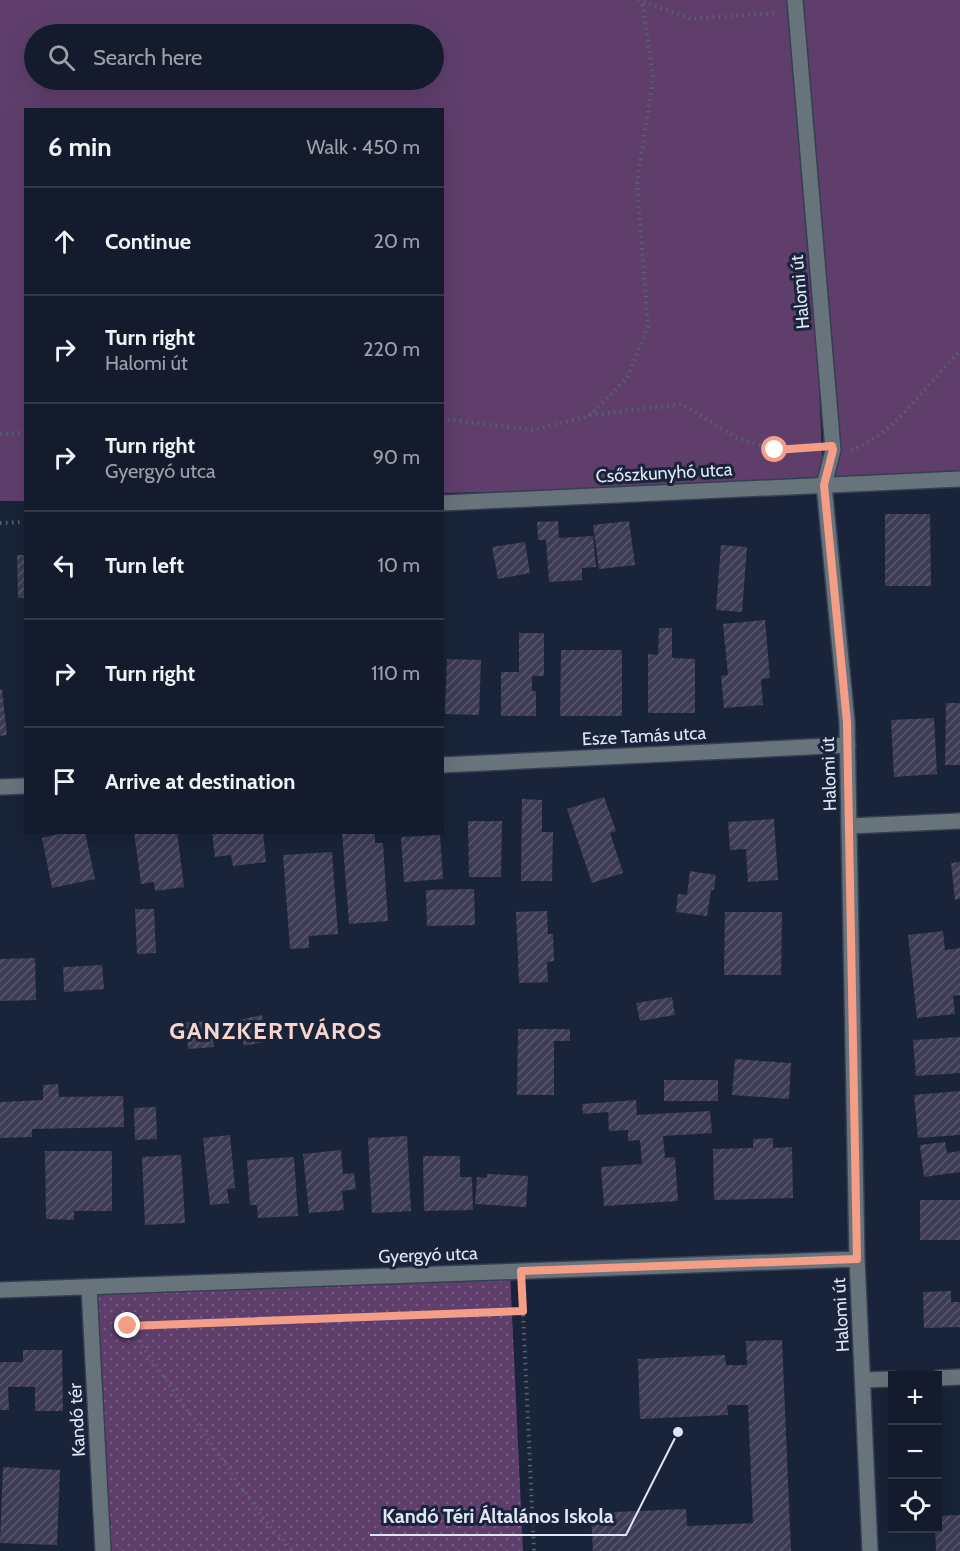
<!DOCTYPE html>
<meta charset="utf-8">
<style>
body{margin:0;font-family:Cabin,sans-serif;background:#202838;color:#f1f3f6}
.controls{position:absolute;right:18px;bottom:18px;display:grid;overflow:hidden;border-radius:0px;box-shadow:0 6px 24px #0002}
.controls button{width:54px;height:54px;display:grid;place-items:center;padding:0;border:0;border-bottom:2px solid #323948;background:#131b2c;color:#f1f3f6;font:30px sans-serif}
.stop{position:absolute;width:18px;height:18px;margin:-14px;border:4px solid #f49e87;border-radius:50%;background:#fff}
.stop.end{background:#f49e87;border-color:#fff;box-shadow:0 2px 6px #0008}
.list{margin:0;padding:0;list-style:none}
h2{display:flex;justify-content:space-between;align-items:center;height:78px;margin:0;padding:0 24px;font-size:26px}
h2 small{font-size:20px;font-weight:400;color:#9da1a9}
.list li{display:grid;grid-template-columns:39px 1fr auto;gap:18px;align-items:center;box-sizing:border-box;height:108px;padding:0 24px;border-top:2px solid #323948}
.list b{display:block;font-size:22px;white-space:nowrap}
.list p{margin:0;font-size:20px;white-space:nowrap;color:#9da1a9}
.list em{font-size:20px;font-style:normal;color:#9da1a9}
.icon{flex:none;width:33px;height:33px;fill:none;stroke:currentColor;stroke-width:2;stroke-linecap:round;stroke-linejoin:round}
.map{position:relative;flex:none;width:960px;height:1551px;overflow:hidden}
.search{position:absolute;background:#131b2c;box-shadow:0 6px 24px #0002;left:24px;top:24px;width:420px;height:66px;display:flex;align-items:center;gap:15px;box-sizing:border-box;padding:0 21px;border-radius:33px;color:#9da1a9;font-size:22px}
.panel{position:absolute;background:#131b2c;box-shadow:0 6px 24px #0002;left:24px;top:108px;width:420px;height:726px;border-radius:0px}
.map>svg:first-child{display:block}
.grass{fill:#5f3e6c;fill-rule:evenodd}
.park{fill:url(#park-dots)}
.building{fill:url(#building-hatch)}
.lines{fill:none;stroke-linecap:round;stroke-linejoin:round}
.minor-casing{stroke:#353f54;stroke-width:18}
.path{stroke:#576175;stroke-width:4;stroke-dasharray:1.5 4.5;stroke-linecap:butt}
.minor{stroke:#68747c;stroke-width:15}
.route{stroke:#f49e87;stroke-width:8}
.labels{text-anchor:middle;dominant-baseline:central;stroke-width:6;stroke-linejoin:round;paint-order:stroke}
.street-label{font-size:18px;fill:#dfe7f6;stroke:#19243a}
.district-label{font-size:24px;font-weight:bold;letter-spacing:1.5px;fill:#f8d6cd;stroke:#19243a}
.leader{fill:none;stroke:#dfe7f6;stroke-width:2}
.callout-dot{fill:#dfe7f6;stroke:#19243a;stroke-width:2}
.callout-label{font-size:20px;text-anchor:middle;font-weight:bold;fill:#dfe7f6;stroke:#19243a;stroke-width:6;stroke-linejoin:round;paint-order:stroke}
</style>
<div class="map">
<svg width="960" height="1551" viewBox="0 0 960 1551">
<defs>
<pattern id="park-dots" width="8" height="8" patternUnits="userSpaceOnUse" patternTransform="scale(1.5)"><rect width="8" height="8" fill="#5f3e6c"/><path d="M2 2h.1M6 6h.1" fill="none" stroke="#765a82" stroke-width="1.8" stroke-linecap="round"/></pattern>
<pattern id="building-hatch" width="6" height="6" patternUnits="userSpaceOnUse" patternTransform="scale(1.5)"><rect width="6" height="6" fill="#3e3c55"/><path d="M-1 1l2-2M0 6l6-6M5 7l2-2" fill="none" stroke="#59586e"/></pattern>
</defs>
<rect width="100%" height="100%" fill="#19243a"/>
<path class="grass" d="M0 0H960V479L824 485 443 493 442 110H26L25 501H0ZM34 34H434V80H34ZM813 233 833 450 823 482Z"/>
<path class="park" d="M510 1272 523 1551H103L89 1287Z"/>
<path class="building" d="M885 514H930L931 586H885Z
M558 521 559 538 593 536 596 567 582 568V580L549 582 546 540H538L537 522Z
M629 521 635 565 599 569 593 525Z
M525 542 530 573 498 579 492 547Z
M721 545 747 547 742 612 716 610Z
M17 555H26V598H18Z
M765 620 770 678 761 679 763 705 724 708 721 676 728 675 723 624Z
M659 628H672V658L695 659V713H648V654L658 655Z
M519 633H544V676H532V691H536V716H501V672H519Z
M561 650H622V716H560Z
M447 659 481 660 479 715 445 714Z
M0 689H2L7 735 0 736Z
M946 703H960V765H945Z
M934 718 937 774 894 777 891 720Z
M604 797 616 831 610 833 623 873 592 883 567 809Z
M522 799 542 800V832H553L552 881H521Z
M774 819 778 880 748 882 746 849 730 850 728 822Z
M468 821H502L501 877H469Z
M68 832H85L95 879 52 888 42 838Z
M134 832H177L184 887 155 891 154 882 141 884Z
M212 832H263L266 862 233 866 231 855 215 857Z
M342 832H375V843H383L388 921 349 924Z
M440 835 443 879 404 882 401 837Z
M332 852 338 934 309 936V948L290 949 283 855Z
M960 862V899L955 900 951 863Z
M690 871 716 875 714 890H711L707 916 676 912 678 894 687 895Z
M474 889 475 925 427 926 426 890Z
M135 909H154L156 953 137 954Z
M547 911 548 934H553L554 961 547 962 548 982 519 983 516 912Z
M725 912H782L781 975H724Z
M943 931 945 950 960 948V995L953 996 955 1014 917 1018 908 935Z
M35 958 36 1000 0 1001V959Z
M102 965 104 989 64 992 63 967Z
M672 997 675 1015 640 1021 636 1003Z
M262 1015 268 1041 244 1046 239 1020Z
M211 1021 214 1047 188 1049 186 1022Z
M518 1029H570V1041H554V1095H517Z
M960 1037V1073L916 1076 913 1040Z
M735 1059 791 1063 789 1099 732 1095Z
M664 1080H718V1101H664Z
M58 1084 59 1097 123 1096 124 1127 32 1129V1137L0 1138V1102L43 1100V1085Z
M960 1091V1135L918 1138 914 1095Z
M636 1100 637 1115 710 1111 712 1133 663 1136 665 1158 675 1157 678 1201 604 1206 601 1167 642 1164 640 1140 628 1141V1130L609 1131 608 1112 583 1114 582 1104Z
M156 1107 157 1139 135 1140 134 1108Z
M230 1135 235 1188 227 1189 229 1203 210 1205 203 1138Z
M407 1136 411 1211 372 1213 368 1138Z
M773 1138V1148L792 1147 793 1198 714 1200 713 1149 753 1148V1139Z
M945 1142 947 1153 960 1151V1172L924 1177 920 1145Z
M341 1150 343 1174 354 1173 356 1189 342 1191 344 1210 309 1213 303 1154Z
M45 1151H112V1211H74V1220L46 1219Z
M181 1155 185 1223 145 1225 142 1157Z
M423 1156H460V1177H472L473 1210 424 1211Z
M294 1157 298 1216 258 1218 257 1205H250L247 1160Z
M487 1174 528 1176 526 1207 475 1204 477 1177 487 1178Z
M920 1200H960V1240H920Z
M951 1291V1302H960V1327L924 1328 923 1292Z
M782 1340 791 1551H593L591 1513 686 1509 687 1526 753 1523 748 1405H727L728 1415 640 1419 638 1359 725 1355 726 1365H747L746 1341Z
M23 1350H62L63 1411H35V1387H8L9 1410H0V1362H23Z
M3 1467 60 1470 57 1545 0 1543Z
M960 1515V1551H936L935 1528H938V1516Z"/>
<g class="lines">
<g class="minor-casing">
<path id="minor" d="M795 0 833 450 824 485 847 722 857 1259 870 1551
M442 503 960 479
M442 765 848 745
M0 787 26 786
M850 826 960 821
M89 1287 103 1551
M0 1290 857 1259
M938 1378 960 1377
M863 1380 892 1379"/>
</g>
<path class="path" d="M638 0 691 19 777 13
M590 415 682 404 735 437 775 450 814 448
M442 419 535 430 589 416 627 378 648 326 637 185 653 78 642 1
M0 434 26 432
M851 450C897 433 926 384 960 351
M0 523 26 522
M522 1291 534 1551
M128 1326 269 1526 294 1551
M110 1327 523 1311"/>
<use href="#minor" class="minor"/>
</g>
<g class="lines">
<path class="route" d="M128 1326 523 1311 521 1271 857 1259 847 722 824 485 833 450 832 446 775 450"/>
</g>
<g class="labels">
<g class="street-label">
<text transform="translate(800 292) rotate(-95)">Halomi út</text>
<text transform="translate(664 473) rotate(-3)">Csőszkunyhó utca</text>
<text transform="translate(644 736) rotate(-3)">Esze Tamás utca</text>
<text transform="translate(829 774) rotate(-92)">Halomi út</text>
<text transform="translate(428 1255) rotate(-2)">Gyergyó utca</text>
<text transform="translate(841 1315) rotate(-93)">Halomi út</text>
<text transform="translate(77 1420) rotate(-93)">Kandó tér</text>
</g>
<g class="district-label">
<text x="276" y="1030">GANZKERTVÁROS</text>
</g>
</g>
<path class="leader" d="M678 1432L626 1535H370"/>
<circle class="callout-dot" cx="678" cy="1432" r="6"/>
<g class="callout-label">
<text x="498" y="1523">Kandó Téri Általános Iskola</text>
</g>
</svg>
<div class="controls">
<button>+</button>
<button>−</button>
<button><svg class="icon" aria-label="locate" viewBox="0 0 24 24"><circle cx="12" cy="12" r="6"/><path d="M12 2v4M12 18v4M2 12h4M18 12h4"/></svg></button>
</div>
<div class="stop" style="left:775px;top:450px"></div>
<div class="stop end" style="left:128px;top:1326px"></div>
<div class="search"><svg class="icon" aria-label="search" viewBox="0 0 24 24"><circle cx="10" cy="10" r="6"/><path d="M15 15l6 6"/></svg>Search here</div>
<section class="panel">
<h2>6 min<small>Walk · 450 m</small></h2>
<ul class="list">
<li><svg class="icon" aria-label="ahead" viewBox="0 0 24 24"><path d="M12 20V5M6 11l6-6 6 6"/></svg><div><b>Continue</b></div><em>20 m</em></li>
<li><svg class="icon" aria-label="right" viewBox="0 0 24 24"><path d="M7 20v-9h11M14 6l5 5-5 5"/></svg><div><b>Turn right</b><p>Halomi út</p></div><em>220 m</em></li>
<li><svg class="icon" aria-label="right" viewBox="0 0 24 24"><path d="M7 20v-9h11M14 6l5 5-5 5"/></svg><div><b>Turn right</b><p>Gyergyó utca</p></div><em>90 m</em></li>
<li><svg class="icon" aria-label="left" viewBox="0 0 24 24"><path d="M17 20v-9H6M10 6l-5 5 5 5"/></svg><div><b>Turn left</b></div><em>10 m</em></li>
<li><svg class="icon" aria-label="right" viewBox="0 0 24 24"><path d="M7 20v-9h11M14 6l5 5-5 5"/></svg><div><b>Turn right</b></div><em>110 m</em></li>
<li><svg class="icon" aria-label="arrive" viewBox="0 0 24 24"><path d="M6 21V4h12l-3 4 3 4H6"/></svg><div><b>Arrive at destination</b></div></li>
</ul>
</section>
</div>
